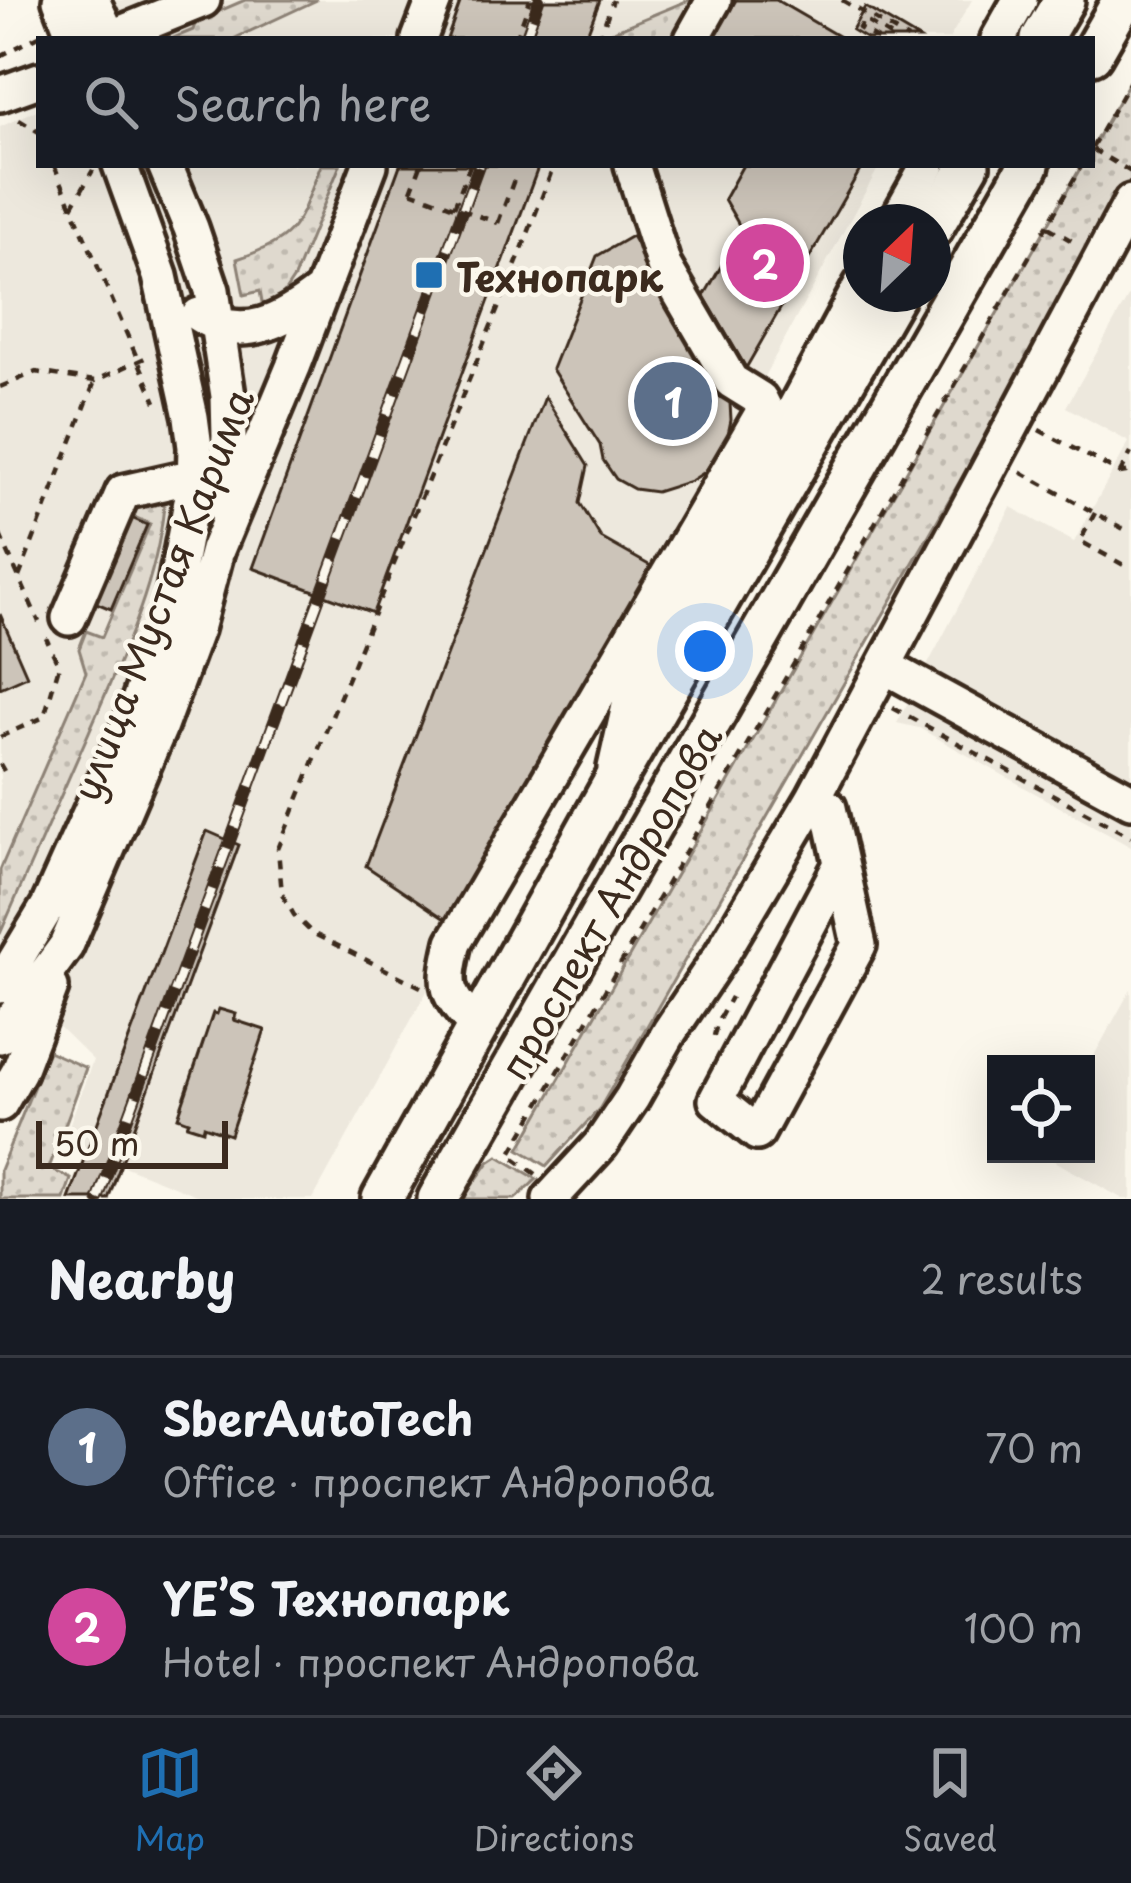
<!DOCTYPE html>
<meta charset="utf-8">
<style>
body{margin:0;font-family:"Playpen Sans",sans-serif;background:#242831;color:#f1f3f6}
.controls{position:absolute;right:36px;bottom:36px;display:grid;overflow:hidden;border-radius:0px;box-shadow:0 12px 48px #0002}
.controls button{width:108px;height:108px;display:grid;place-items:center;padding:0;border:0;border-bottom:3px solid #363941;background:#171b24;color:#f1f3f6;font:60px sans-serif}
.compass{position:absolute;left:843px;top:204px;width:108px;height:108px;border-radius:50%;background:#171b24;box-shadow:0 12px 48px #0002;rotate:25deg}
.scale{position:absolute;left:36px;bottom:30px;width:192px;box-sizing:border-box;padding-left:12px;border:6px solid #3b2a1e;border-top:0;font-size:33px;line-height:42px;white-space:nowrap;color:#3b2a1e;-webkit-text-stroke:9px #fbf7ec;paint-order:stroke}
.you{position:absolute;left:705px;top:651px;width:42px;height:42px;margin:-30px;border:9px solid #fff;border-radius:50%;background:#1a73e8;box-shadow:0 0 0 18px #1a73e833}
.badge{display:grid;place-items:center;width:78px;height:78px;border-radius:50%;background:#1f6fb2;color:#fff;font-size:39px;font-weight:700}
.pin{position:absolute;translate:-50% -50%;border:6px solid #fff;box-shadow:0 3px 12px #0006}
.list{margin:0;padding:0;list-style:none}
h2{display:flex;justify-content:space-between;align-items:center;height:156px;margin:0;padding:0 48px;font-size:51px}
h2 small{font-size:39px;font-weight:400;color:#9ea1a6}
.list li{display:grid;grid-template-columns:78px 1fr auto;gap:36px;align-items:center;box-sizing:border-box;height:180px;padding:0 48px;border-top:3px solid #363941}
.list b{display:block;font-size:45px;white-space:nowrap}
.list p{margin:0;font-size:39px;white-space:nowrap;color:#9ea1a6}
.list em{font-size:39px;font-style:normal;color:#9ea1a6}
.icon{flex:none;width:66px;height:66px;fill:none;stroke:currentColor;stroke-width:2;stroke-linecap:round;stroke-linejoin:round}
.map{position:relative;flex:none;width:1131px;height:1199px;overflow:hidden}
.search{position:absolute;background:#171b24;box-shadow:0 12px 48px #0002;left:36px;right:36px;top:36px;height:132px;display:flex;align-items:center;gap:30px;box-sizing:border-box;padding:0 42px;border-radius:0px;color:#9ea1a6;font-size:45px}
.sheet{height:516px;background:#171b24}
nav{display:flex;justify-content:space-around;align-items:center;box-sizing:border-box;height:168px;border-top:3px solid #363941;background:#171b24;font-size:33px;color:#9ea1a6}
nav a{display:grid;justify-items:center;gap:6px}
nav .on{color:#1f6fb2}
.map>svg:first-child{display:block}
.built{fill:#ede8dd}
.grass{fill:url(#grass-dots);stroke:#8d8276;stroke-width:3}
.building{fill:#ccc4b9;stroke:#3b2a1e;stroke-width:3}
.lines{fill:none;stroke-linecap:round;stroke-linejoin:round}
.minor-casing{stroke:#3b2a1e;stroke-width:42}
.major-casing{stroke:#3b2a1e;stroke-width:48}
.path{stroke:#3b2a1e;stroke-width:4.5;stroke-dasharray:9 9;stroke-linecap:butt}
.minor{stroke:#fbf7ec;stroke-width:33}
.major{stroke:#fbf7ec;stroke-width:39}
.rail-casing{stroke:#3b2a1e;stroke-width:12}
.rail{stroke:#fbf7ec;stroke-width:8;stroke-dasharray:22;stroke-linecap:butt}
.path-bridge{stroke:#3b2a1e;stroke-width:4.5;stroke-dasharray:9 9;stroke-linecap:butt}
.poi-dot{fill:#1f6fb2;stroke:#fbf7ec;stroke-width:4.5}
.labels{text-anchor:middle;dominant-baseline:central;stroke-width:9;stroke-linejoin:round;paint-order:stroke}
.poi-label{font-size:39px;font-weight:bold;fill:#3b2a1e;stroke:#fbf7ec;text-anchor:start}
.street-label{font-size:39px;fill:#3b2a1e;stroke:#fbf7ec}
</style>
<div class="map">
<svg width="1131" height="1199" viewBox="0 0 1131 1199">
<defs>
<pattern id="grass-dots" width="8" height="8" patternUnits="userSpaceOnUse" patternTransform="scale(3)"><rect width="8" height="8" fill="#dfd9ce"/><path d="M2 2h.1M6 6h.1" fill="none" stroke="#c0bab0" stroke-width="1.8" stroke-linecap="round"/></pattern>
</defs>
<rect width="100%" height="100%" fill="#fbf7ec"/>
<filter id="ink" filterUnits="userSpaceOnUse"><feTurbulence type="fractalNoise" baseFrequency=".00833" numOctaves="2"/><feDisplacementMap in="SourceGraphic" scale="24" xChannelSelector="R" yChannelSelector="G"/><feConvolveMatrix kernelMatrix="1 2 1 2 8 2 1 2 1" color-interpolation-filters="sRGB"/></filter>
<g filter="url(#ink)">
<path class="built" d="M98 0H972L949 39H113Z
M39 109V165H880L313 1199H206L63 1142 93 1060 0 969V127Z
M1131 292V847L919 728 897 723 1011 507 1074 542 1129 442 1066 407Z
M1131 989V1199H1123L1042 1154H1086V1070Z"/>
<path class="grass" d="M245 0H317L233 39H171L193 30 196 21Z
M689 0H708L687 39H606L609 33Z
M1131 79V183L600 1108 547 1166 519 1149 1082 165H1092V147Z
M321 165H340L294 278 282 296 263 308 260 291 244 295 237 259C300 238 298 223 321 165Z
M165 487C163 573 122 655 89 732 59 799 30 867 0 934V870L86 672 79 649 86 631 102 637 150 524 121 511Z
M48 1051 86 1068 49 1168 71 1179 64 1199H0V1170Z
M498 1156 537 1179 515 1199H462L489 1162Z"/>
<path class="building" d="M461 0H600L585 39H447Z
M736 0H776L843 39H713Z
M865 7 919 39H867L852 30Z
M400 165H539L373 613 253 568Z
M743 165H863L746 368 704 296 742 230 724 199Z
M632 236 730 403 731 420 727 439 705 472 691 481 656 492 634 489 616 479 603 460 600 445 552 369 597 256Z
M545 397 588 466 580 503 601 538 656 569 451 923 366 866Z
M120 513 147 525 111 609 84 598Z
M0 614 27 676 0 688Z
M207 831 239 845 108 1199H69Z
M219 1009 236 1014 234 1020 265 1030 230 1135 204 1126 203 1130 187 1125 189 1121 178 1117 213 1013 217 1014Z"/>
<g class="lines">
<g class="minor-casing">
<path id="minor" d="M60 0 75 39
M92 0 110 39
M109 38 203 0
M419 39 434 0
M692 39 714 0
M998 39 1020 0
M0 94 39 80
M165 165 191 228 212 290 228 396 229 436 224 507
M632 165 664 266 731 381 760 399 774 427
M896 222 928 165
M199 315C243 343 283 321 320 292
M69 618 123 492 194 476
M884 666 1131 801
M615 768 632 693 780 436 861 285
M813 799 829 808 859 945 757 1133 716 1100 841 864
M0 986 48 906 134 715 171 607 194 486 195 447 191 417 160 276 120 165
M477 1028C445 992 443 989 454 942L764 410
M0 1036 66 946 159 729 196 629 217 550 293 367 370 165
M0 1104 19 1071 51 987
M550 1199 601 1144 632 1098 670 1031 721 955 813 799 1131 202"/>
</g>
<g class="major-casing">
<path id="major" d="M1041 39 1064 0
M1092 54 1123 0
M933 227 969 165
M382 1199 610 789 895 294
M438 1199 1029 165"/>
</g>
<path class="path" d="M842 0 908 39
M516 39 530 0
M599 39 613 0
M878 39 859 28 864 20 895 39
M0 56 45 33
M19 120 39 132
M1092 148 1131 79
M1092 149 1131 172
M54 165 156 402
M411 191 421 165
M72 207 93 170
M454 207 470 165
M498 223 515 177
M1048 227 1079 245
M0 387 36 372 95 381 147 357
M1039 430 1120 473 1131 471
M1021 472 1131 533
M1120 473 1131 453
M1095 513 1080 541 1131 569
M0 535 39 622
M19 577 95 381
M893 708 1131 837
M0 737 44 717 59 666 46 638
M0 764 4 771
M421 987 312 933 294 915 282 894 278 849 519 257 554 165
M714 1036 717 1023 731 997
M536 1174 510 1155 1082 165"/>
<use href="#minor" class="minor"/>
<use href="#major" class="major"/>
<g class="rail-casing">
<path id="rail" d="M525 39 539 0
M98 1199 479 165"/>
</g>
<use href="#rail" class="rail"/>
<path class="path-bridge" d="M411 191 498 223"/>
</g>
</g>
<rect class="poi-dot" x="414" y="260" width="30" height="30" rx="6"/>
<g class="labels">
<g class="poi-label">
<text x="456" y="275">Технопарк</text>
</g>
<g class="street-label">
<text transform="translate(161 594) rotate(-69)">улица Мустая Карима</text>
<text transform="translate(609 901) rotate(-60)">проспект Андропова</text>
</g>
</g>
</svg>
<div class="controls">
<button><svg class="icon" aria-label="locate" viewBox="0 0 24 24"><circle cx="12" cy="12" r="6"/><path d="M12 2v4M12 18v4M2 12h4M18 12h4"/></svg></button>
</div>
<svg class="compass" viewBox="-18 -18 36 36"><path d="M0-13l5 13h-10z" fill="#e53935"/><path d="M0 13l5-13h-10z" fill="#9ea1a6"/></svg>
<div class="scale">50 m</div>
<div class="you"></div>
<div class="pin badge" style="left:673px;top:401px;background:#5c6f8a">1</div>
<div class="pin badge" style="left:765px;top:263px;background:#d1479c">2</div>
<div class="search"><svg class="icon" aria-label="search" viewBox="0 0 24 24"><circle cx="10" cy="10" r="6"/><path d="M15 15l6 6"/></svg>Search here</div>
</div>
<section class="sheet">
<h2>Nearby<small>2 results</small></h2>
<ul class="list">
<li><span class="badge" style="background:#5c6f8a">1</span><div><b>SberAutoTech</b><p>Office · проспект Андропова</p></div><em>70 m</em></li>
<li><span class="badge" style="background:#d1479c">2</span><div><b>YE’S Технопарк</b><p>Hotel · проспект Андропова</p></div><em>100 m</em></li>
</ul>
</section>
<nav>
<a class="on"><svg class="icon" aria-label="map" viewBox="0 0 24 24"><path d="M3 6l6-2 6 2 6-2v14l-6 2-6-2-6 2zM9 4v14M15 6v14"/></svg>Map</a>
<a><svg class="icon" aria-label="directions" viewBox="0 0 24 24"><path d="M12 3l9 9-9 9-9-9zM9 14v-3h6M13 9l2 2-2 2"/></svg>Directions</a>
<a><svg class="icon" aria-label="saved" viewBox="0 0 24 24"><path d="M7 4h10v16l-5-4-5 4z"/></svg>Saved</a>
</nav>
